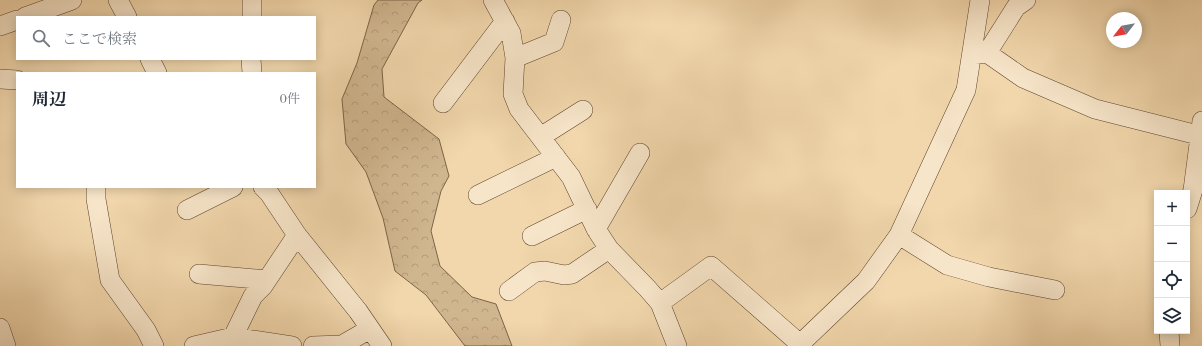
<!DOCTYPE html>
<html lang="ja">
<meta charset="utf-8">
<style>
body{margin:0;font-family:"Old Standard TT","Noto Serif JP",serif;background:#f6f6f7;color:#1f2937}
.controls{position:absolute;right:12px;bottom:12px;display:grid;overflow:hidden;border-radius:0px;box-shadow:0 2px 10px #0003}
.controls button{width:36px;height:36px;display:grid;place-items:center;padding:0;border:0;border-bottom:1px solid #e0e1e3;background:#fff;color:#1f2937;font:20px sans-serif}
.compass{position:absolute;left:1106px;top:12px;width:36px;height:36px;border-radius:50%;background:#fff;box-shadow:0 2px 10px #0003;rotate:239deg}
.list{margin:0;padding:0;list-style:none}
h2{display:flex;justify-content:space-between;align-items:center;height:52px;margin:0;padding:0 16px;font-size:17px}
h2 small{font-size:13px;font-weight:400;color:#747a83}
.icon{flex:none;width:22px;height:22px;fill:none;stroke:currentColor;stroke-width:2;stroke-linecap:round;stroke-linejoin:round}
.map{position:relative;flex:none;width:1202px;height:346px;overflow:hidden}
.search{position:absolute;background:#fff;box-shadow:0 2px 10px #0003;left:16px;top:16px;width:300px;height:44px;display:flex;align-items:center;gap:10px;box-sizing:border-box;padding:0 14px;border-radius:0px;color:#747a83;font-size:15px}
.panel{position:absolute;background:#fff;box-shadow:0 2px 10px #0003;left:16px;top:72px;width:300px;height:116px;border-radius:0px}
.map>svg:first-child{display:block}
.forest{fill:url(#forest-crowns);stroke:#7d6448}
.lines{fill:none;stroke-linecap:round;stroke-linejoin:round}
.minor-casing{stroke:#5c432b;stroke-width:20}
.minor{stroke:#f7e5c9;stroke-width:19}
</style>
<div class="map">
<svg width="1202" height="346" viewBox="0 0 1202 346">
<defs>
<pattern id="forest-crowns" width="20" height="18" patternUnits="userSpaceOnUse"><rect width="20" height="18" fill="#d0b68f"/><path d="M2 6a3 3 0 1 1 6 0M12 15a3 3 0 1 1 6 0" fill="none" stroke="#b39b7a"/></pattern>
</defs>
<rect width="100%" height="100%" fill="#f2d7ac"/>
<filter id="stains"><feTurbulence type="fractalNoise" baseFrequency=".005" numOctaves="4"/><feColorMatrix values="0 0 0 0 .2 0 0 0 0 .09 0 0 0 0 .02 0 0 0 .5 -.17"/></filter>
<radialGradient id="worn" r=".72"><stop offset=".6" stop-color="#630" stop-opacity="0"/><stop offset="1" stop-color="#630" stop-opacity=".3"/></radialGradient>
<path class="forest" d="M378 0H422L418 3 382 69 384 97 439 139 449 176 441 191 431 231 440 266 472 297 496 304 512 346H465L426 295 395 271 383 218 366 172 346 144 342 99 357 63 374 5Z"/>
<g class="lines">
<g class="minor-casing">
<path id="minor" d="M118 0 127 17
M493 0 511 33 515 58 513 94 519 109 571 177 596 229 609 249 647 288 660 303 677 346
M25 17 72 0
M252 17V0
M0 26 17 20
M987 53 1023 78 1095 109 1202 136
M975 54 987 53 1016 7 1026 0
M515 58 554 42 561 20
M150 59 157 73
M251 59 252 73
M0 79 17 80
M443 103 505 21
M542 136 583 110
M96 187V199L110 280 146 330 154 346
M263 187 269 193 297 235 358 311 382 346
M478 195 556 157
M1187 209 1193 190 1202 121
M187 210 233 187
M596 229 640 153
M899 235 947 265 989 277 1055 290
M532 236 587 209
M199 274 267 280
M509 291 535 272 545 271 564 275 572 274 609 249
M660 303 711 266 800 344
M0 328 6 346
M1169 331 1170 346
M233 337 292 346
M194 346 233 337 253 296 263 286 297 235
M313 346 342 345 370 329
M798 346 866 281 899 235 966 90 980 0"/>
</g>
<use href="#minor" class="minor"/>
</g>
<rect width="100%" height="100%" filter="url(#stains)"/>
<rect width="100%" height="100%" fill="url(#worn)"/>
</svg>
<div class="controls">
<button>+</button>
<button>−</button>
<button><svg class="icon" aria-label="locate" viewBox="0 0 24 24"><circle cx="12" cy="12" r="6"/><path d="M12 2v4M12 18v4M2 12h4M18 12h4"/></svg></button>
<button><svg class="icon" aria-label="layers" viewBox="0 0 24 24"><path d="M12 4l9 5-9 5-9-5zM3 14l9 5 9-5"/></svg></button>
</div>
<svg class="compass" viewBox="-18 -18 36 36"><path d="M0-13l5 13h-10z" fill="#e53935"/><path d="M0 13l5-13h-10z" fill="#747a83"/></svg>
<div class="search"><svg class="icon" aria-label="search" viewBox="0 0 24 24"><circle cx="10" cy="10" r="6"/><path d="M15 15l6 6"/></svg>ここで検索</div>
<section class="panel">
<h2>周辺<small>0件</small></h2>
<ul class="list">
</ul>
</section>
</div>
